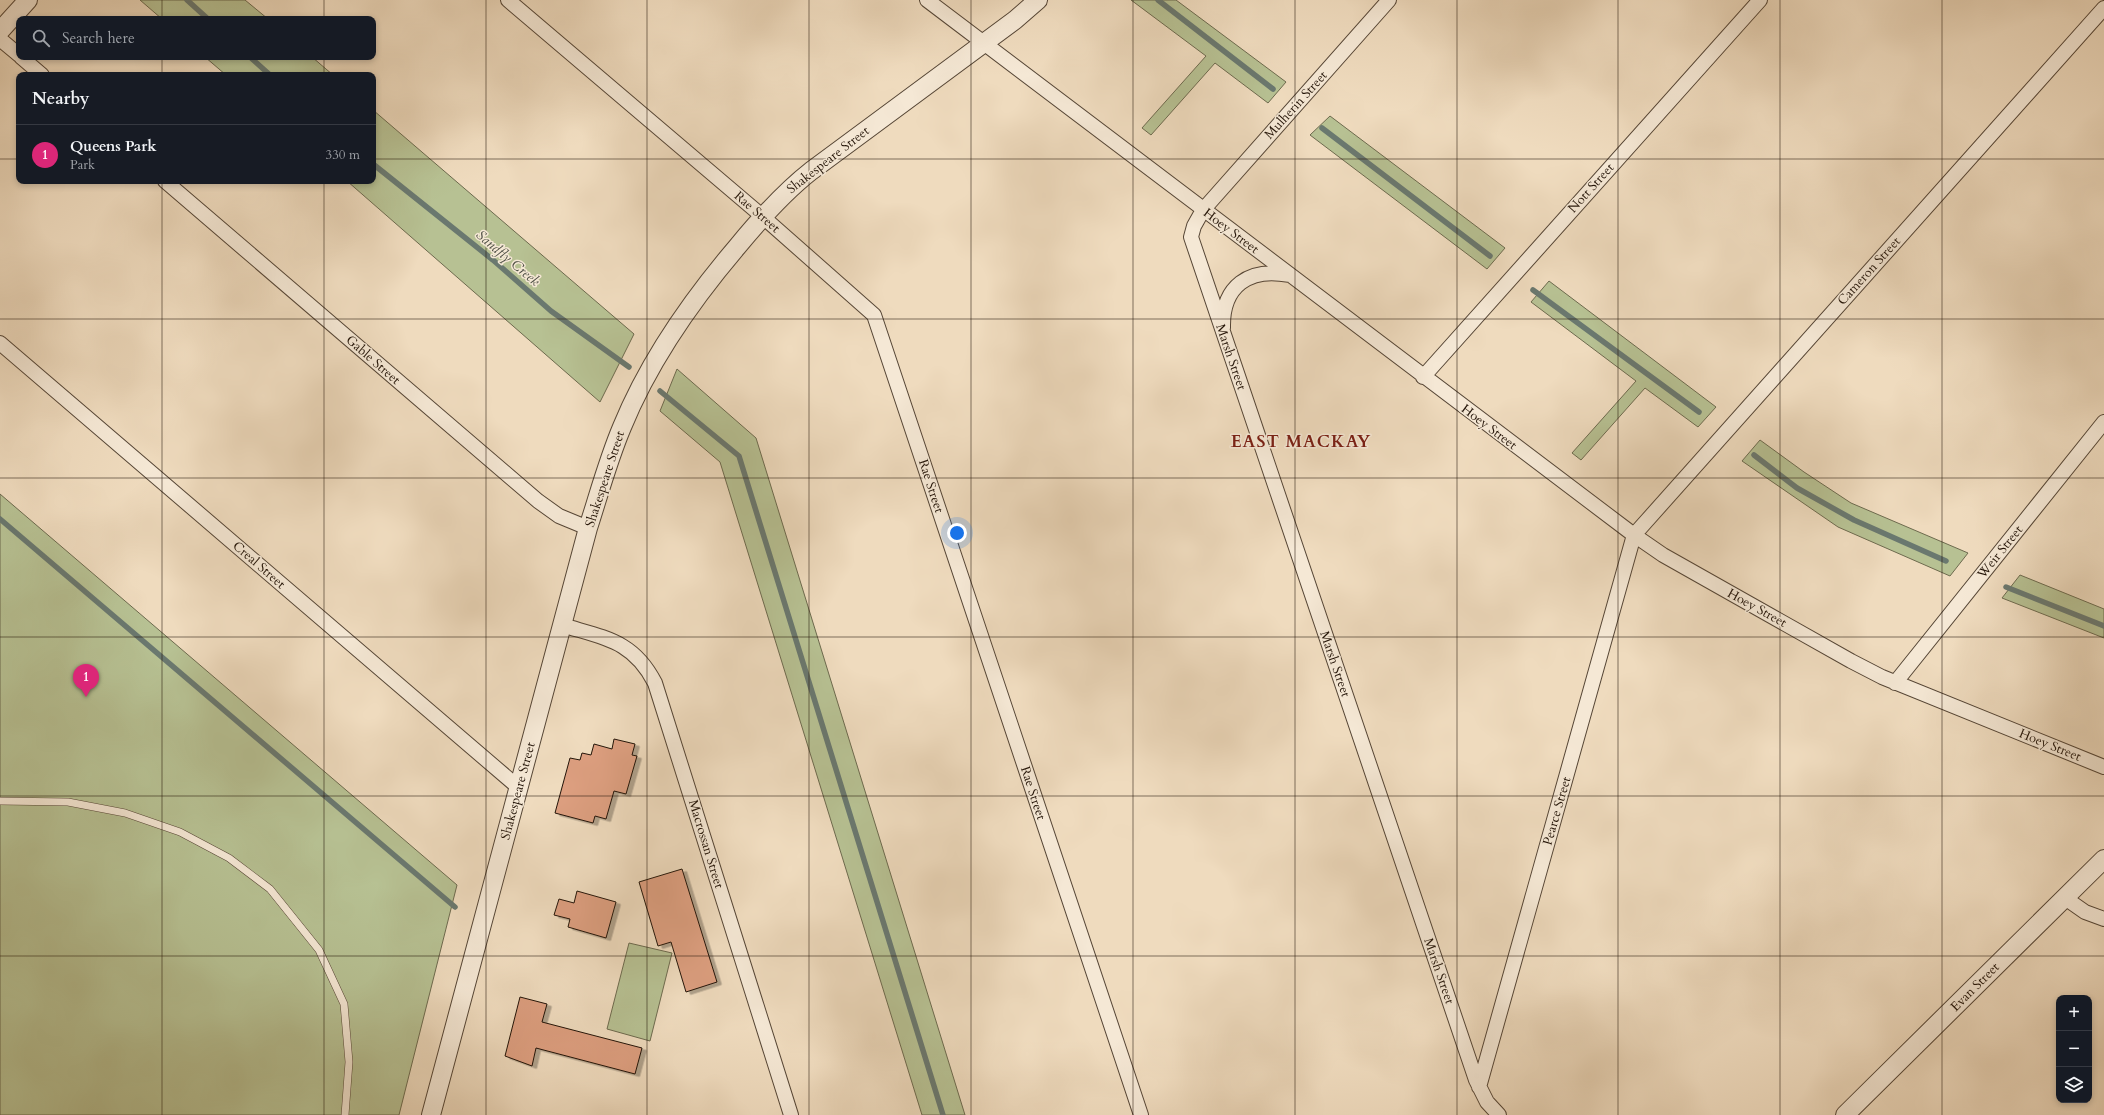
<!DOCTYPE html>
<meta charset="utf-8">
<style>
body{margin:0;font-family:Cardo,serif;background:#20242c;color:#f1f3f6}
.controls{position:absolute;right:12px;bottom:12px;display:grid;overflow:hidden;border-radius:8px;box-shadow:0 2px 6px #0003}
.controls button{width:36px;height:36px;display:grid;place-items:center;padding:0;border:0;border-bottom:1px solid #363941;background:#171b24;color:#f1f3f6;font:20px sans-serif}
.you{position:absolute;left:957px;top:533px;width:14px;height:14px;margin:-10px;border:3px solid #fff;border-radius:50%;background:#1a73e8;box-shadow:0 0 0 6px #1a73e833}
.badge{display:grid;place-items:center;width:26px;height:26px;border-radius:50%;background:#db2777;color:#fff;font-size:13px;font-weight:700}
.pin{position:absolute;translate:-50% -33px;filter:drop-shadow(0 1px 2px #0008)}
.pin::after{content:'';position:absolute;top:21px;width:14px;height:12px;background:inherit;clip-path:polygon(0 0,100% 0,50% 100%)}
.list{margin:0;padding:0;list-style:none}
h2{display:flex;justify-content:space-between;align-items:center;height:52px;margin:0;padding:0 16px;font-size:17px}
h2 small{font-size:13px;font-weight:400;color:#9ea1a6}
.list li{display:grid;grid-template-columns:26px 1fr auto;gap:12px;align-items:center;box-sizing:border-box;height:60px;padding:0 16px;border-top:1px solid #363941}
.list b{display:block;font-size:15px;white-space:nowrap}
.list p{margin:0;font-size:13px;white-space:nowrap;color:#9ea1a6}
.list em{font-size:13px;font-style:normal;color:#9ea1a6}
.icon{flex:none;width:22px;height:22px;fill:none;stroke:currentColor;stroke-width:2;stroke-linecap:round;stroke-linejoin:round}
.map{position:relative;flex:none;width:2104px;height:1115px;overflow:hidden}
.search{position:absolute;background:#171b24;box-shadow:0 2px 6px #0003;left:16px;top:16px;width:360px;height:44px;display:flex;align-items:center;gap:10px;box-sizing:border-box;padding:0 14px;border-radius:8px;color:#9ea1a6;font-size:15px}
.panel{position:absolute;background:#171b24;box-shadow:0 2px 6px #0003;left:16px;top:72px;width:360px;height:112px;border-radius:8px}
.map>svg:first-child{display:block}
.green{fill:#b7c193;stroke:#6d6a4e}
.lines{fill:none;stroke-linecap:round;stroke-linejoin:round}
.stream{stroke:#6a786f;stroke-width:5.5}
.building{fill:#dd9f80;stroke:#231408;filter:url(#shadow)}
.service-casing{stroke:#564636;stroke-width:8}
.minor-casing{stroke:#564636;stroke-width:16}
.tertiary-casing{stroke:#564636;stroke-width:20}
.service{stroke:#f5e8d5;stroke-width:7}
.minor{stroke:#f5e8d5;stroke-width:14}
.tertiary{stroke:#f5e8d5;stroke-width:18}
.grid{fill:none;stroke:#231408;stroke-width:1;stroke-opacity:0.55}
.labels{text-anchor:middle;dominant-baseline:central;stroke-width:3;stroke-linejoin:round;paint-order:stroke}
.street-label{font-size:13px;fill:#231408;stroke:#f5e8d5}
.water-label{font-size:14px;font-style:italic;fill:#4d4e44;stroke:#f5e8d5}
.district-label{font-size:17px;font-weight:bold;letter-spacing:1px;fill:#7a1f14;stroke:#f5e8d5}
</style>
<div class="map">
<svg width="2104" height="1115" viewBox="0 0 2104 1115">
<defs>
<filter id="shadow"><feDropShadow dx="4.5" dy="2.5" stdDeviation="0" flood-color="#0004"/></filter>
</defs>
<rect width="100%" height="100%" fill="#efdbbe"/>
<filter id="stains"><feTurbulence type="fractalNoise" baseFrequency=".005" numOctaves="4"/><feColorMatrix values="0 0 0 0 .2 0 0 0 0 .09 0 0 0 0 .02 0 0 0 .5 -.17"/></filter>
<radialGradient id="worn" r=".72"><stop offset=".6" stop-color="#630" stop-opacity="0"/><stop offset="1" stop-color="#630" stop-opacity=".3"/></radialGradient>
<path class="green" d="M140 0H245L268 19H162Z
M1131 0H1176L1286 82 1268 103 1215 63 1151 135 1142 128 1206 56Z
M205 57H312L333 75H226Z
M373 110 634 334 600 402 347 181H373Z
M1330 116 1505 248 1487 269 1310 135Z
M1549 281 1716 407 1698 427 1645 388 1581 460 1572 453 1636 381 1531 302Z
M677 369 756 438 965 1115H922L720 462 660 411Z
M1760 440 1804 472 1851 503 1968 553 1950 576 1838 527 1742 461Z
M0 494 457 885 399 1115H0Z
M2020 575 2104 609V638L2002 598Z
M629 943 672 953 650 1041 607 1029Z"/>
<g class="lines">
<path class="stream" d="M187 0 208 19
M1158 0 1273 89
M250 57 270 75
M1322 128 1490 256
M373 164 493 260 551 311 629 367
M1533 290 1699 412
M660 391 739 456 943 1115
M1754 455 1797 488 1854 520 1946 561
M0 519 455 907
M2006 587 2104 626"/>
</g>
<path class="building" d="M614 739 635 744 632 755 637 756 626 794 614 791 606 819 595 816 593 823 555 813 570 758 580 760 582 753 591 755 594 744 612 749Z
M682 869 717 982 686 992 671 942 658 946 639 882Z
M577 891 616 902 606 938 568 927 570 919 554 915 559 899 574 903Z
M520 997 547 1004 542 1022 642 1048 635 1074 536 1048 532 1066 505 1056Z"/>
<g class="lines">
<g class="service-casing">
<path id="service" d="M0 801 68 802 125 813 180 832 229 858 270 889 319 950 344 1004 349 1062 345 1115"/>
</g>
<g class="minor-casing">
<path id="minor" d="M508 0 762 216 874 315 1141 1115
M927 0 1634 535 1663 555 1851 661 1882 677 2104 767
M1389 0 1203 210 1194 226 1191 237 1476 1080 1487 1102 1499 1115
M0 39 19 55
M21 57 42 75
M165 181 538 501 559 516 588 528
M1223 328C1222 286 1249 267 1289 275
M0 343 518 787
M1423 377 1760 0
M562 625C604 638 633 640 655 683L791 1115
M1895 683 2104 422
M2065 898 2085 912 2104 919
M1479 1087 1634 535 2104 8"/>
</g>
<g class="tertiary-casing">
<path id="tertiary" d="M0 31 28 0
M431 1115 588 528C599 494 608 460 622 427 649 361 691 301 737 247 760 219 783 193 811 171L1015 20 1038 0
M1845 1115 2104 859"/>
</g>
<use href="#service" class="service"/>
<use href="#minor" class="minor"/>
<use href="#tertiary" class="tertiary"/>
</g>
<path class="grid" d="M162 0V19M324 0V19M486 0V1115M647 0V1115M809 0V1115M971 0V1115M1133 0V1115M1295 0V1115M1457 0V1115M1618 0V1115M1780 0V1115M1942 0V1115M162 57V75M324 57V75M0 159H19M373 159H2104M162 181V1115M324 181V1115M0 319H2104M0 478H2104M0 637H2104M0 796H2104M0 956H2104"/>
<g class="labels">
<g class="street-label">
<text transform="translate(1296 105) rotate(-48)">Mulherin Street</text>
<text transform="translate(828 160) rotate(-38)">Shakespeare Street</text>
<text transform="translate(1591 188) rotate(-48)">Nott Street</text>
<text transform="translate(757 212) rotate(41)">Rae Street</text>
<text transform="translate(1231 231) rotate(37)">Hoey Street</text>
<text transform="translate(1869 271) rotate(-48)">Cameron Street</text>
<text transform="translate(1231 357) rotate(71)">Marsh Street</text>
<text transform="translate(373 360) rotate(41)">Gable Street</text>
<text transform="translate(1489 427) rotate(37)">Hoey Street</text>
<text transform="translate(605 479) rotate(-72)">Shakespeare Street</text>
<text transform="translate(931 486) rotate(72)">Rae Street</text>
<text transform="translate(2000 552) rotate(-51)">Weir Street</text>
<text transform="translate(259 565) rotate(41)">Creal Street</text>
<text transform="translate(1757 608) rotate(29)">Hoey Street</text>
<text transform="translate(1335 664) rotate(71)">Marsh Street</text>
<text transform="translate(2050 745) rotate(22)">Hoey Street</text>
<text transform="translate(518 791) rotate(-75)">Shakespeare Street</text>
<text transform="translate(1033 793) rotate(72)">Rae Street</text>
<text transform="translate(1557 811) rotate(-74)">Pearce Street</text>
<text transform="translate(706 844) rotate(73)">Macrossan Street</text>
<text transform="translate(1439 971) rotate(71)">Marsh Street</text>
<text transform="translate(1975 987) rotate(-45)">Evan Street</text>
</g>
<g class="water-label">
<text transform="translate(508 258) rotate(40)">Sandfly Creek</text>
</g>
<g class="district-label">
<text x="1301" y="441">EAST MACKAY</text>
</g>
</g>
<rect width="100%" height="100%" filter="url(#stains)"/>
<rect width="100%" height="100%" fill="url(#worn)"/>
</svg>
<div class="controls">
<button>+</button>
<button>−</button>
<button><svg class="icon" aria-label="layers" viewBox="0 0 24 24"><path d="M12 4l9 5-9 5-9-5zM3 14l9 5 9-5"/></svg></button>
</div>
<div class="you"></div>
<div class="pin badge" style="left:86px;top:697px">1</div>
<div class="search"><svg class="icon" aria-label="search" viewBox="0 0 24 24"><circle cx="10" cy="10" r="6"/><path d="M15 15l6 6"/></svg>Search here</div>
<section class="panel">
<h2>Nearby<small></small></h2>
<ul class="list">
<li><span class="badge">1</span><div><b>Queens Park</b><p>Park</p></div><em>330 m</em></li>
</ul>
</section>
</div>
